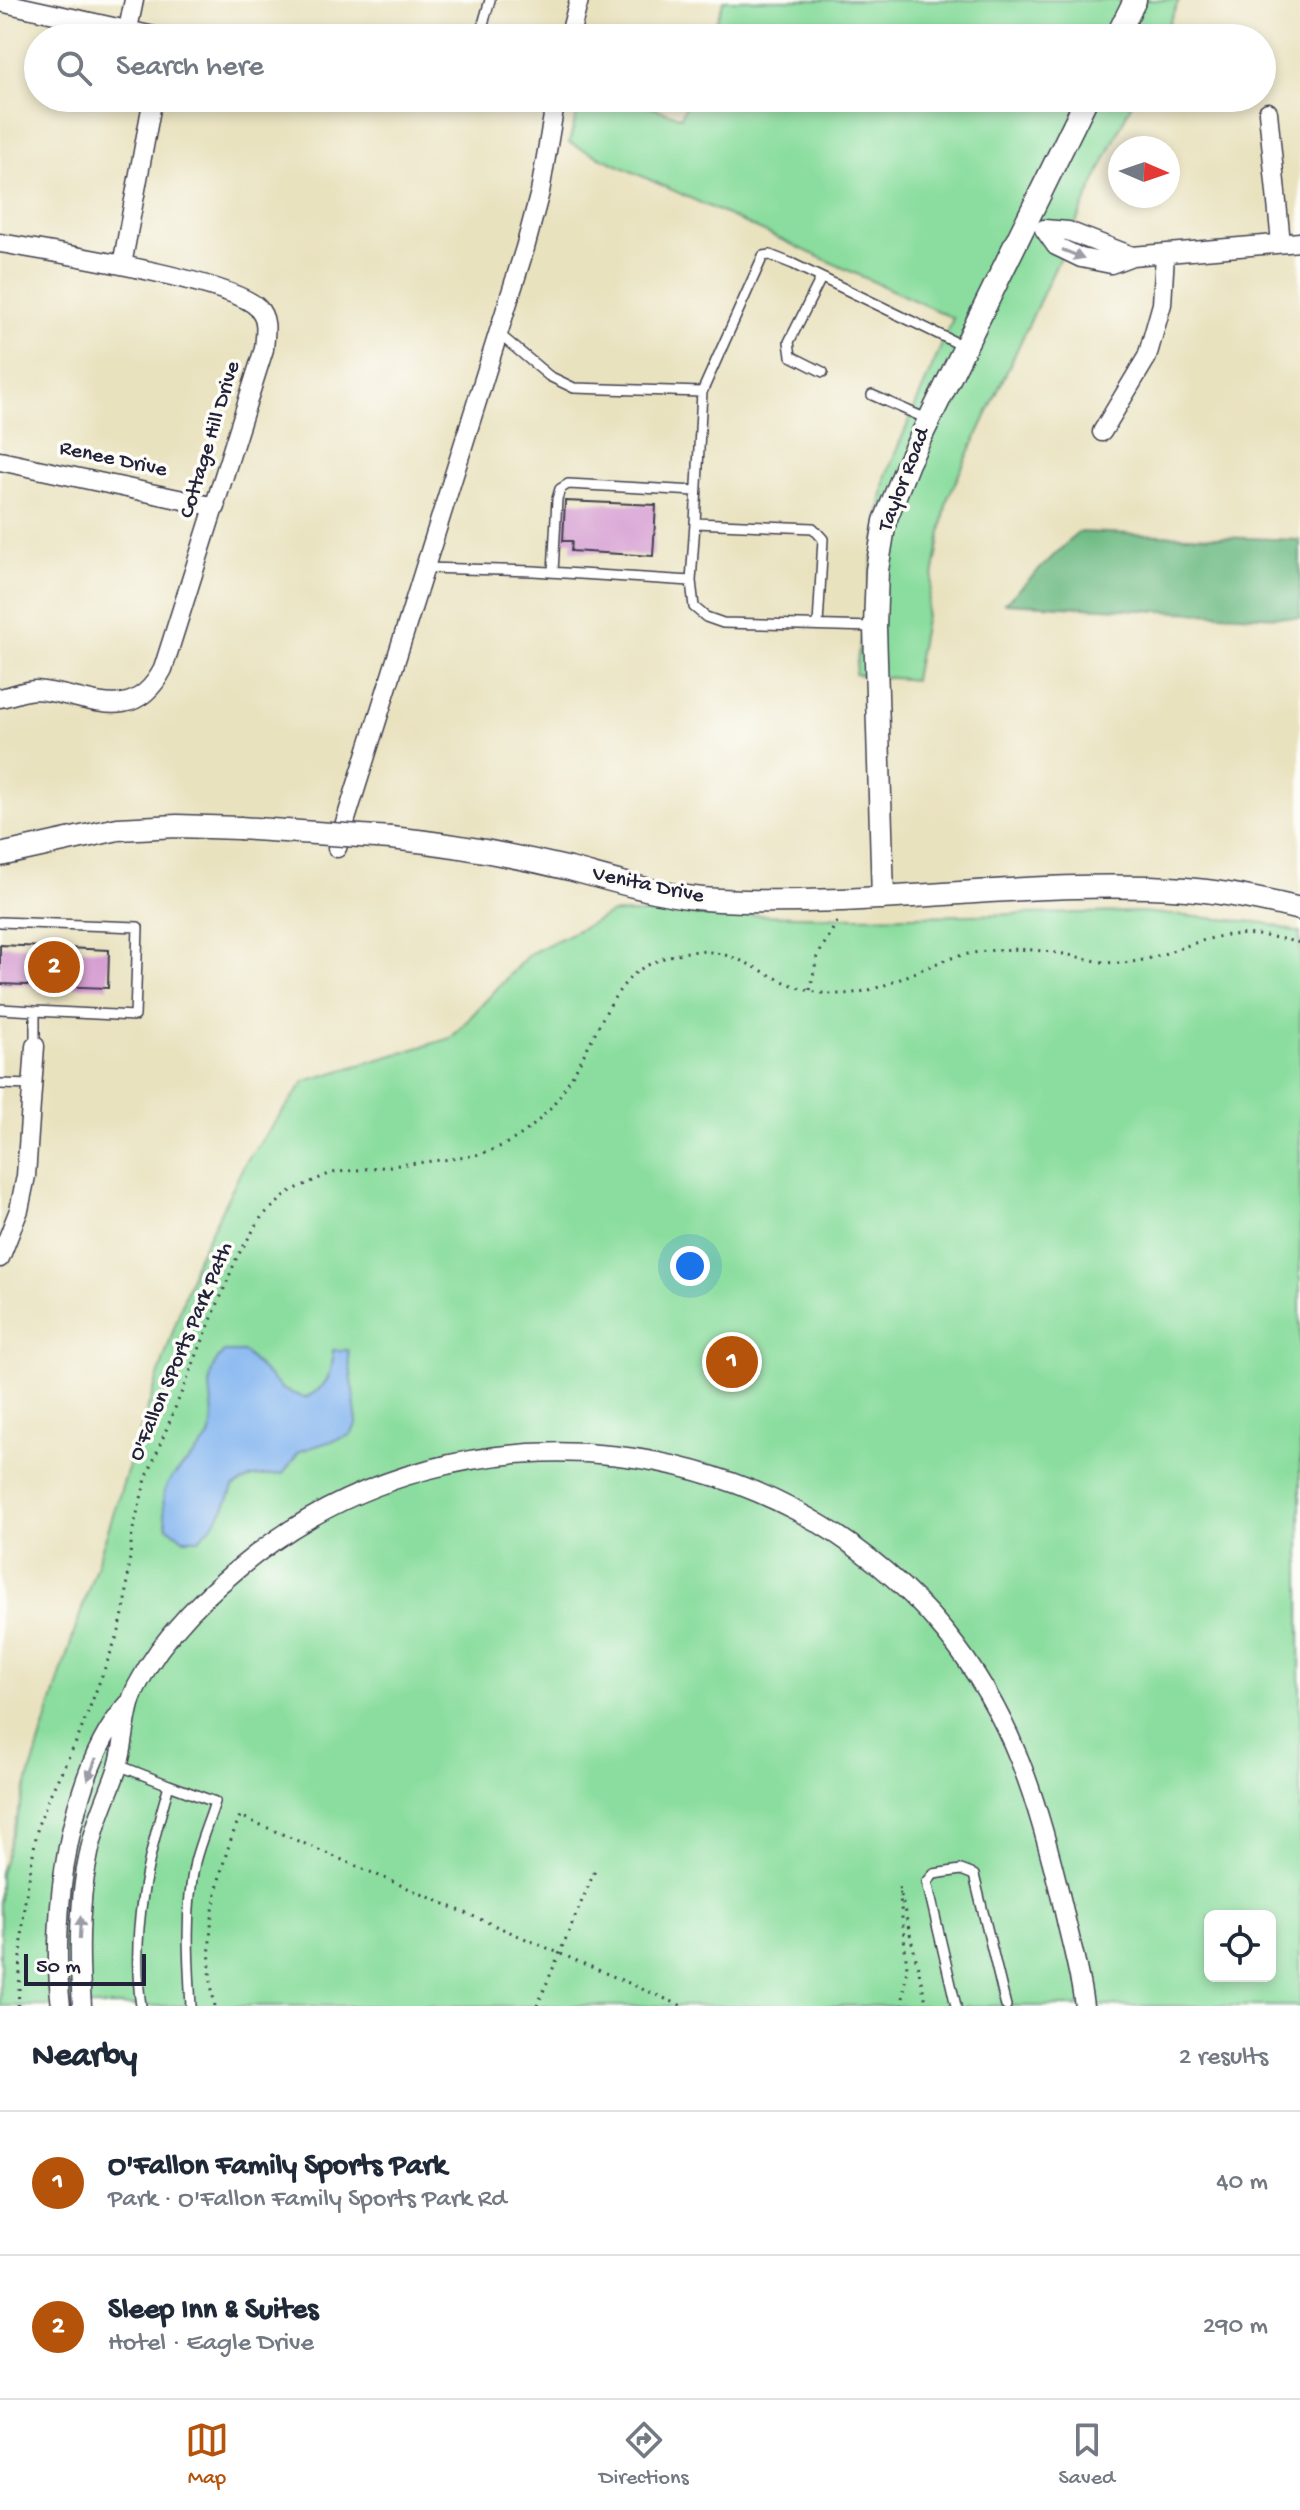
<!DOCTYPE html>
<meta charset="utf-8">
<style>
body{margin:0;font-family:"Gochi Hand",sans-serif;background:#f6f6f7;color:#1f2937}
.controls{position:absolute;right:24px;bottom:24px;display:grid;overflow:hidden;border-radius:12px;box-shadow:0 4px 12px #0003}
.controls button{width:72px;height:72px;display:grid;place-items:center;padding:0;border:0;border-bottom:2px solid #e0e1e3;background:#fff;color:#1f2937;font:40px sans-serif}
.compass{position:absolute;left:1108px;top:136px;width:72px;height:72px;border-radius:50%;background:#fff;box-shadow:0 4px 12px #0003;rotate:92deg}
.scale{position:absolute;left:24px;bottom:20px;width:122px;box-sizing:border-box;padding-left:8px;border:4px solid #22223b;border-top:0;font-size:22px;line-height:28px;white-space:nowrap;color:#22223b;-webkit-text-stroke:6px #fdfcf7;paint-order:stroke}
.you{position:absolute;left:690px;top:1266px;width:28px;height:28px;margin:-20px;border:6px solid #fff;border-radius:50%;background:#1a73e8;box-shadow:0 0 0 12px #1a73e833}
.badge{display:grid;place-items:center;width:52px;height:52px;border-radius:50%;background:#b45309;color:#fff;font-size:26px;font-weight:700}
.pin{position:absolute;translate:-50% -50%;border:4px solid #fff;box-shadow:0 2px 8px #0006}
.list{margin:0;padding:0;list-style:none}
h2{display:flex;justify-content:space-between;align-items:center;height:104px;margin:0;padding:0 32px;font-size:34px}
h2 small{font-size:26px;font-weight:400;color:#747a83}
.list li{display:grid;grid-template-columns:52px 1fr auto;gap:24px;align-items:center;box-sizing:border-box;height:144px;padding:0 32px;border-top:2px solid #e0e1e3}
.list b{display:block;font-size:30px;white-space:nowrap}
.list p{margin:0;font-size:26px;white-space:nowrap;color:#747a83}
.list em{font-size:26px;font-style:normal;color:#747a83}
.icon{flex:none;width:44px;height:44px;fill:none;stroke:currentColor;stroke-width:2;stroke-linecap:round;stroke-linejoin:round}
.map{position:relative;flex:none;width:1300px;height:2006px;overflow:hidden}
.search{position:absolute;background:#fff;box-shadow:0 4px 12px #0003;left:24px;right:24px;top:24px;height:88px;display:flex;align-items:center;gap:20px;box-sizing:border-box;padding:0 28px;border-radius:44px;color:#747a83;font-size:30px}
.sheet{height:392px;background:#fff}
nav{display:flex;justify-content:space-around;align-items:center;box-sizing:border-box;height:112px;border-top:2px solid #e0e1e3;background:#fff;font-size:22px;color:#747a83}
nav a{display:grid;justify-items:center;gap:4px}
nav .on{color:#b45309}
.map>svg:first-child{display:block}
.green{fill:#8add9e;stroke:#56806c;stroke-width:2;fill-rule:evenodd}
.forest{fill:#6fbc85;stroke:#486f60;stroke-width:2}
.water{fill:#84b6f0;stroke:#536c96;stroke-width:2}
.building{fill:#d499d0}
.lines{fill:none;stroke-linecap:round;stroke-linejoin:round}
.service-casing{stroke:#403f4f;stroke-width:12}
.minor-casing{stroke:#403f4f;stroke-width:21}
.tertiary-casing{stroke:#403f4f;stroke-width:25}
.path{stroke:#403f4f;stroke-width:3;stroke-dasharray:2 6;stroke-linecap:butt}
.service{stroke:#fff;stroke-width:9}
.minor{stroke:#fff;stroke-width:18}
.tertiary{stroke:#fff;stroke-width:22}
.tertiary-bridge-casing{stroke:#403f4f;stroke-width:25;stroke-linecap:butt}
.tertiary-bridge{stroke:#fff;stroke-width:22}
.oneway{fill:#9c9ca7}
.labels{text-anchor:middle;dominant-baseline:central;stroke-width:7;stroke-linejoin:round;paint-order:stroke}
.street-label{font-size:22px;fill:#22223b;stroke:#fdfcf7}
</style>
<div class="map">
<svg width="1300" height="2006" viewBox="0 0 1300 2006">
<rect width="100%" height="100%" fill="#fdfcf7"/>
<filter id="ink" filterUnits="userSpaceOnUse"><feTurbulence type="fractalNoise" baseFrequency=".0125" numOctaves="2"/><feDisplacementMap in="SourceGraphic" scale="16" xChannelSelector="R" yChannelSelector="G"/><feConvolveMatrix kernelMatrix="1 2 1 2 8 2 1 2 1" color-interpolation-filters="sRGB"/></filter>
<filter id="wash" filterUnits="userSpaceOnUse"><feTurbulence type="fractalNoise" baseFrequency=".006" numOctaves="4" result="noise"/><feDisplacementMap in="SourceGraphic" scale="32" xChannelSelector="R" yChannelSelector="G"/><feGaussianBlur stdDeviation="1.8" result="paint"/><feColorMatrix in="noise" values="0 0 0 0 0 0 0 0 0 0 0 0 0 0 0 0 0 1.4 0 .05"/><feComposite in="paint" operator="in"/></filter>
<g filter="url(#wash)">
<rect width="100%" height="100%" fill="#e9e2bf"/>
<path class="green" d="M724 0H1179L1162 38H710Z
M581 98H622L681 117 688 98H1134L947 500 914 680 855 674 886 475 953 318 569 143Z
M1141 912 1265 923 1300 933V2006H0V1873L62 1670 196 1261 245 1163 305 1081 451 1038 529 954 612 913 857 917ZM1210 1916H1270V1976H1210Z"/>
<path class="forest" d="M1078 532 1300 540V618L1005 603Z"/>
<path class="water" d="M333 1350H348L357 1423 351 1435 300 1451 283 1474 252 1477 233 1487C226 1509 215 1523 199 1539H183L167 1526C156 1481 171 1481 198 1451 201 1447 207 1441 209 1436 222 1404 195 1381 224 1352H244L283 1390 305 1398C327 1387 333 1375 333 1350Z"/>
<g id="blocks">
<path class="building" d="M565 501 656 505 653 556 571 551 572 541H563Z
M0 945 109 950 108 988 0 984Z"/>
</g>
</g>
<g filter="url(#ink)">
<use href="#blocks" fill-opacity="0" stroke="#403f4f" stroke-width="2"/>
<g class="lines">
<g class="service-casing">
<path id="service" d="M479 38 490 0
M821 278 789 342 791 356 823 372
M499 334 549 376 574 388 702 392
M872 395 927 419
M695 523 702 392 763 256 770 255 793 264 963 346
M425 568 533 571 691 581 694 607 706 617 723 623 874 627
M553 572 557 499 560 489 568 484 696 491
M691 581 695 523 813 528 823 539 818 625
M0 922 138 927 135 1016 35 1011V1046
M0 1009 35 1011
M0 1084 32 1085
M118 1765 169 1785C148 1857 130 1930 141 2006
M169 1785 215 1802C209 1821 200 1842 195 1862 185 1909 188 1958 191 2006
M956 2006 927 1882 934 1874 961 1870 974 1875 1006 2006"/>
</g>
<g class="minor-casing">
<path id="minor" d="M0 2 163 38
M128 29 134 0
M569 38 579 0
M1268 112 1281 243
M0 243C46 251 233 280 258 308 269 319 265 335 264 349L163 669C132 729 87 694 36 690 25 690 11 696 0 698
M1132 256 1068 231 1044 229 1056 246 1081 258 1111 264 1132 256 1300 242
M122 265 153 98
M1102 432 1147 357 1162 304 1165 254
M0 461 216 507
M337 848 525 248 540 192 556 98
M0 1258 19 1210 26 1176 35 1046
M61 2006C50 1919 68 1771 128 1704
M82 2006C78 1948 78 1887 95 1830 101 1809 111 1788 118 1767 126 1740 124 1711 137 1686 164 1633 209 1591 255 1555 464 1393 776 1426 945 1632 1013 1715 1039 1805 1063 1907 1070 1940 1080 1973 1084 2006"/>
</g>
<g class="tertiary-casing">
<path id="tertiary" d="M1116 38 1135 0
M391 838C452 844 512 855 570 869 619 882 669 898 719 900 875 908 1031 878 1186 889 1225 892 1263 900 1300 909
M0 855 118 829 177 826 239 828
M883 898 875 627 877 570 885 521 908 463 1087 98"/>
</g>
<path class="path" d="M810 990 817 957 838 920
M18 2006 24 1907 38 1825 49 1797 78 1738 119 1631 126 1601 132 1533 146 1479 237 1257 262 1216 291 1191 331 1173 467 1157C544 1141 568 1086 601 1021 612 1001 625 977 646 966 735 920 764 997 841 994 888 993 924 962 968 954 997 948 1028 948 1058 953 1078 956 1097 963 1118 963 1149 963 1175 948 1205 940 1238 930 1267 935 1300 943
M215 2006C201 1943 216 1874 240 1816L682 2006
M537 2006 596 1868
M902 2006 907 1968 899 1887 927 2006"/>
<use href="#service" class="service"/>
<use href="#minor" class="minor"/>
<use href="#tertiary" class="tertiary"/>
<g class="tertiary-bridge-casing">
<path id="tertiary-bridge" d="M239 828 391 838"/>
</g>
<use href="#tertiary-bridge" class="tertiary-bridge"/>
</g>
<defs><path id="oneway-solid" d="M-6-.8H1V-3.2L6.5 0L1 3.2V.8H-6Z" transform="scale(2)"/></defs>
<g class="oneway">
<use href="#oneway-solid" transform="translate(1073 254) rotate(22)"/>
<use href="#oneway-solid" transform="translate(92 1769) rotate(111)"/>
<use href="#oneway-solid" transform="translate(80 1928) rotate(-87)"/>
</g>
</g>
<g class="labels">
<g class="street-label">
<text transform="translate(211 440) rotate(-73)">Cottage Hill Drive</text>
<text transform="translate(113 460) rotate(12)">Renee Drive</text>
<text transform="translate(905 480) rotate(-69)">Taylor Road</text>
<text transform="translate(648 886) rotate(12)">Venita Drive</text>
<text transform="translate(182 1352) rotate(-67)">O'Fallon SPorts Park Path</text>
</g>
</g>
</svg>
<div class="controls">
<button><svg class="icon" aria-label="locate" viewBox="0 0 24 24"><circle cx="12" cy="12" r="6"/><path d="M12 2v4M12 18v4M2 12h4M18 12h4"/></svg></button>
</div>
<svg class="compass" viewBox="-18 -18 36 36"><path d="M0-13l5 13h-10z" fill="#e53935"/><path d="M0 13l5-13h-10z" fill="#747a83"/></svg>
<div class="scale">50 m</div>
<div class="you"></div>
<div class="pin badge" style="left:732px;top:1362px">1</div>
<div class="pin badge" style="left:54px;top:967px">2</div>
<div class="search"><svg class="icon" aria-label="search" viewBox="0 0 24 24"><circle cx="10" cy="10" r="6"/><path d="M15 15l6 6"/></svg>Search here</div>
</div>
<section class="sheet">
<h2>Nearby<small>2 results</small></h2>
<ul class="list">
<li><span class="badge">1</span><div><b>O'Fallon Family Sports Park</b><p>Park · O'Fallon Family Sports Park Rd</p></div><em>40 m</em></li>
<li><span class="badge">2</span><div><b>Sleep Inn &amp; Suites</b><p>Hotel · Eagle Drive</p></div><em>290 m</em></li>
</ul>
</section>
<nav>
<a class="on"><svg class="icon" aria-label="map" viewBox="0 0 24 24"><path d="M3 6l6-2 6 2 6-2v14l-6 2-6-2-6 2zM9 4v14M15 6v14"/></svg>Map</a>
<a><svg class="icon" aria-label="directions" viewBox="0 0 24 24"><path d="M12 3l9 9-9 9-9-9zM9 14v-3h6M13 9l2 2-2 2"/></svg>Directions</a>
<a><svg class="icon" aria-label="saved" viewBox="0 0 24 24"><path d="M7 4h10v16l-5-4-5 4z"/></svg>Saved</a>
</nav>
